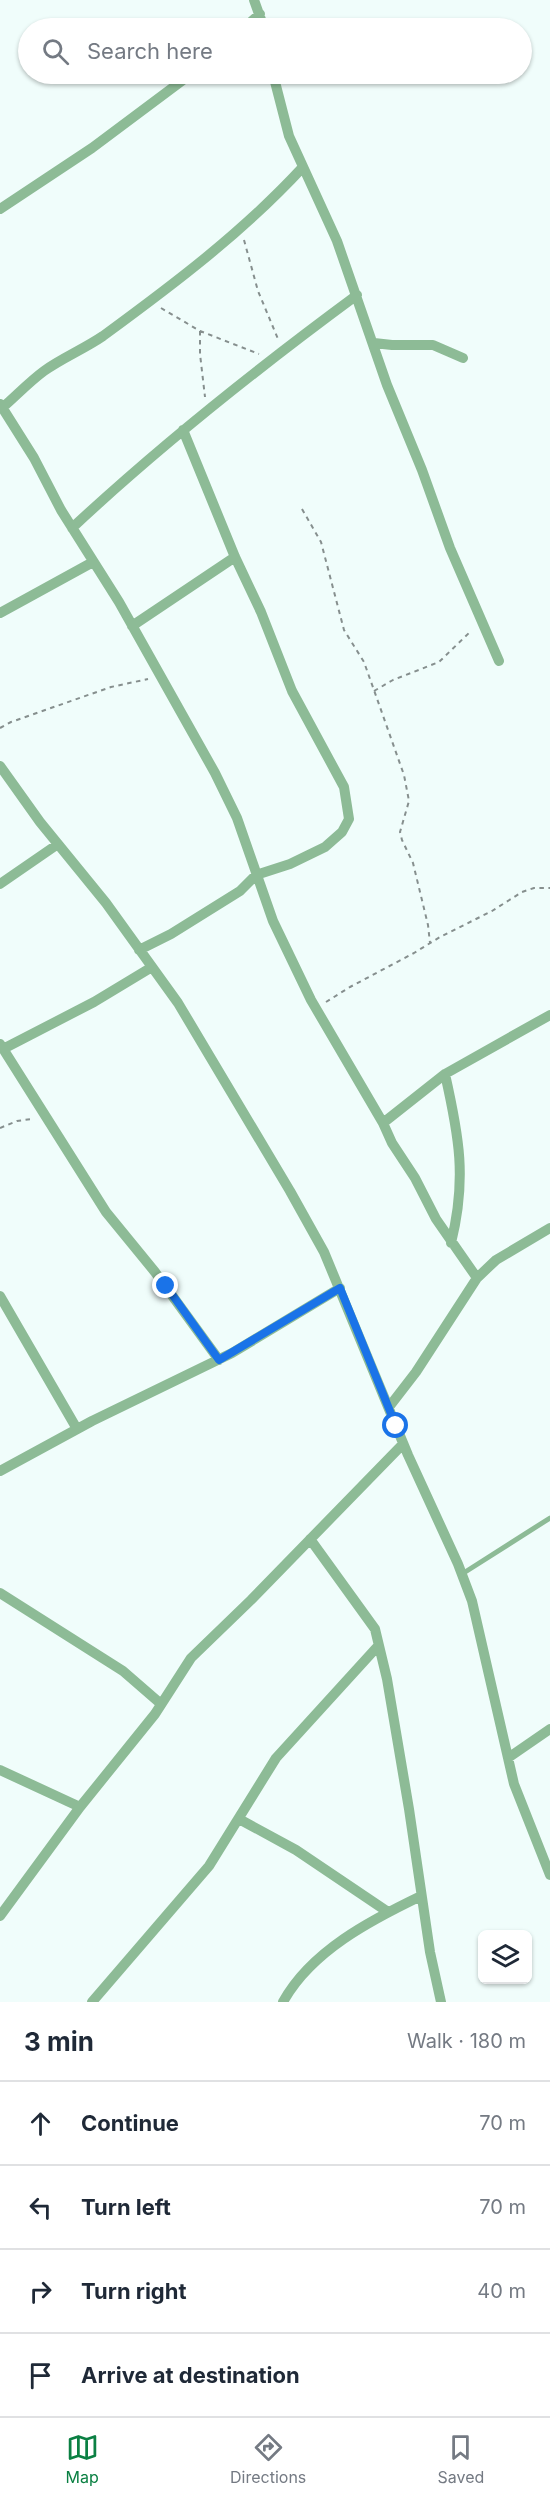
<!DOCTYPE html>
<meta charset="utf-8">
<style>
body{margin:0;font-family:Inter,sans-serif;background:#f2f2f3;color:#1f2937}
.controls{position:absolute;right:18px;bottom:18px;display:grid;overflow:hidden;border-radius:9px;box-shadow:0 2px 4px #0004}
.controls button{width:54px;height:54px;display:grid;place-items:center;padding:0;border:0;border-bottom:2px solid #e0e1e3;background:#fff;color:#1f2937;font:30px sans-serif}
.stop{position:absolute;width:18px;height:18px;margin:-14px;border:4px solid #1a73e8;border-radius:50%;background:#fff}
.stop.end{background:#1a73e8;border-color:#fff;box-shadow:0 2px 6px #0008}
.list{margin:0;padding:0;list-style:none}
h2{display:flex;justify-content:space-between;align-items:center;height:78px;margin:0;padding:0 24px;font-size:26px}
h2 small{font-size:20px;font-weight:400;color:#747a83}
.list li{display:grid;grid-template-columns:39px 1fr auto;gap:18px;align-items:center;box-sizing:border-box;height:84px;padding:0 24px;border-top:2px solid #e0e1e3}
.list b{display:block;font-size:22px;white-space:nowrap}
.list em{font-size:20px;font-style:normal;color:#747a83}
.icon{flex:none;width:33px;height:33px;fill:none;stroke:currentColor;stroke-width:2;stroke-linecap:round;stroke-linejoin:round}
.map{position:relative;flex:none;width:550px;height:2002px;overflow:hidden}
.search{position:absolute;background:#fff;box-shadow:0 2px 4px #0004;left:18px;right:18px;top:18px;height:66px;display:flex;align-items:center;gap:15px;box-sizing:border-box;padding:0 21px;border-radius:33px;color:#747a83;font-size:22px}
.sheet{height:414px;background:#fff}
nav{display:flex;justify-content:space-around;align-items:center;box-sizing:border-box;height:84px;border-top:2px solid #e0e1e3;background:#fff;font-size:16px;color:#747a83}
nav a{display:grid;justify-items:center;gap:3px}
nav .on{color:#0b8043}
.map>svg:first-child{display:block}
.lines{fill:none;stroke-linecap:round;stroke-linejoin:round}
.path{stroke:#868f8e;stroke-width:2;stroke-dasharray:4.5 4.5;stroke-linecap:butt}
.lane{stroke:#8dbb96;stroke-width:5}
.street{stroke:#8dbb96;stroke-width:10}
.route{stroke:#1a73e8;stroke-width:8}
</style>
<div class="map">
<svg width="550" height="2002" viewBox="0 0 550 2002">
<rect width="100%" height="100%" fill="#f0fdfb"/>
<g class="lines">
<path class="path" d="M244 240 258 291 278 339
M161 308 200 331 259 354
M200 331V354L205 397
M302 509 321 542 344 630 364 662 404 775 409 801 400 832 402 840 413 863 428 925 430 943
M374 691 393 680 439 662 471 631
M0 728 11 722 111 687 148 679
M326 1002 350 987 414 953 440 937 492 911 522 892 534 888H550
M0 1128 17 1121 32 1119"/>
<path class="lane" d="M462 1574 550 1518"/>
<path class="street" d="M254 0 264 28
M244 28 260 14
M273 74 289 136 337 241 387 385 422 470 450 548 499 661
M0 209 92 148 191 74
M374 343 392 345H433L463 358
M0 404 34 458 61 510 119 602 215 773 237 818 273 921 311 1000 383 1123 392 1143 415 1178 436 1219 477 1278
M2 408C16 396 29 382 44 371 62 358 84 349 103 336 174 284 243 232 303 167
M72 528C162 444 258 368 357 295
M0 613 93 562
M132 626 235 557
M0 766 40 822 106 903 178 1003 290 1191 324 1252 408 1455 458 1564 472 1601 514 1784 550 1875
M0 884 58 844
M139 950 171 934 240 891 256 875 290 864 325 847 342 832 349 819 344 787 292 691 261 612 235 557 183 430
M0 1044 106 1212 155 1272 219 1360
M3 1049 94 1002 152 967
M445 1074C459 1136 467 1179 451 1243
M383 1123 445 1074 550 1015
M0 1296 77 1429
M389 1407 416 1372 477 1278 496 1260 550 1228
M0 1471 92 1421 232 1353 340 1288
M310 1539 375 1629 387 1679 409 1809 430 1952 441 2002
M0 1593 123 1671 161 1704
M508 1758 550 1729
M0 1770 80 1807
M239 1819 296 1850 388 1912
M0 1916 80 1807 155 1714 191 1658 251 1600 403 1444
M92 2002 209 1866 276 1758 378 1646
M283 2002C311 1951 371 1920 421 1896"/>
</g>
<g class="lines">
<path class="route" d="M166 1286 219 1360 340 1288 396 1426"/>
</g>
</svg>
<div class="controls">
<button><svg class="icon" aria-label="layers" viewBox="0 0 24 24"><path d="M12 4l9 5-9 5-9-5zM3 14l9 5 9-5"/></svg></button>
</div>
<div class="stop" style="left:396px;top:1426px"></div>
<div class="stop end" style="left:166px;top:1286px"></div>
<div class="search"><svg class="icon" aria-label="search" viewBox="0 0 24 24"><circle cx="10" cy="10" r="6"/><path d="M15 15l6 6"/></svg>Search here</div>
</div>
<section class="sheet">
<h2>3 min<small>Walk · 180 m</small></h2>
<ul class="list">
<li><svg class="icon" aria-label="ahead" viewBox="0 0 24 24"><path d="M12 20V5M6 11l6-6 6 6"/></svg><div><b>Continue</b></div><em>70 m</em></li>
<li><svg class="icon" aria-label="left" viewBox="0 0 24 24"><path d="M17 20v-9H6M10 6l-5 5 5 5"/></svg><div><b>Turn left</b></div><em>70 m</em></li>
<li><svg class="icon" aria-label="right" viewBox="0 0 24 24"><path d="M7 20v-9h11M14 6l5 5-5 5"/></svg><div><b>Turn right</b></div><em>40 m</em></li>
<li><svg class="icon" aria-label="arrive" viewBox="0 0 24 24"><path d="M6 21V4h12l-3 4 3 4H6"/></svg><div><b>Arrive at destination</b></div></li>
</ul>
</section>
<nav>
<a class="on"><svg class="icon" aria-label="map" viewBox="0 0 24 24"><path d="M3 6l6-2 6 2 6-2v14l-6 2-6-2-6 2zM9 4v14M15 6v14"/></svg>Map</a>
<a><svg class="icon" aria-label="directions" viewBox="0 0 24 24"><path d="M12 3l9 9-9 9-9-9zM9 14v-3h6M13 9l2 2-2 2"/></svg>Directions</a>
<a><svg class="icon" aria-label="saved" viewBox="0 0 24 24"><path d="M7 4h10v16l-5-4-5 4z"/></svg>Saved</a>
</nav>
